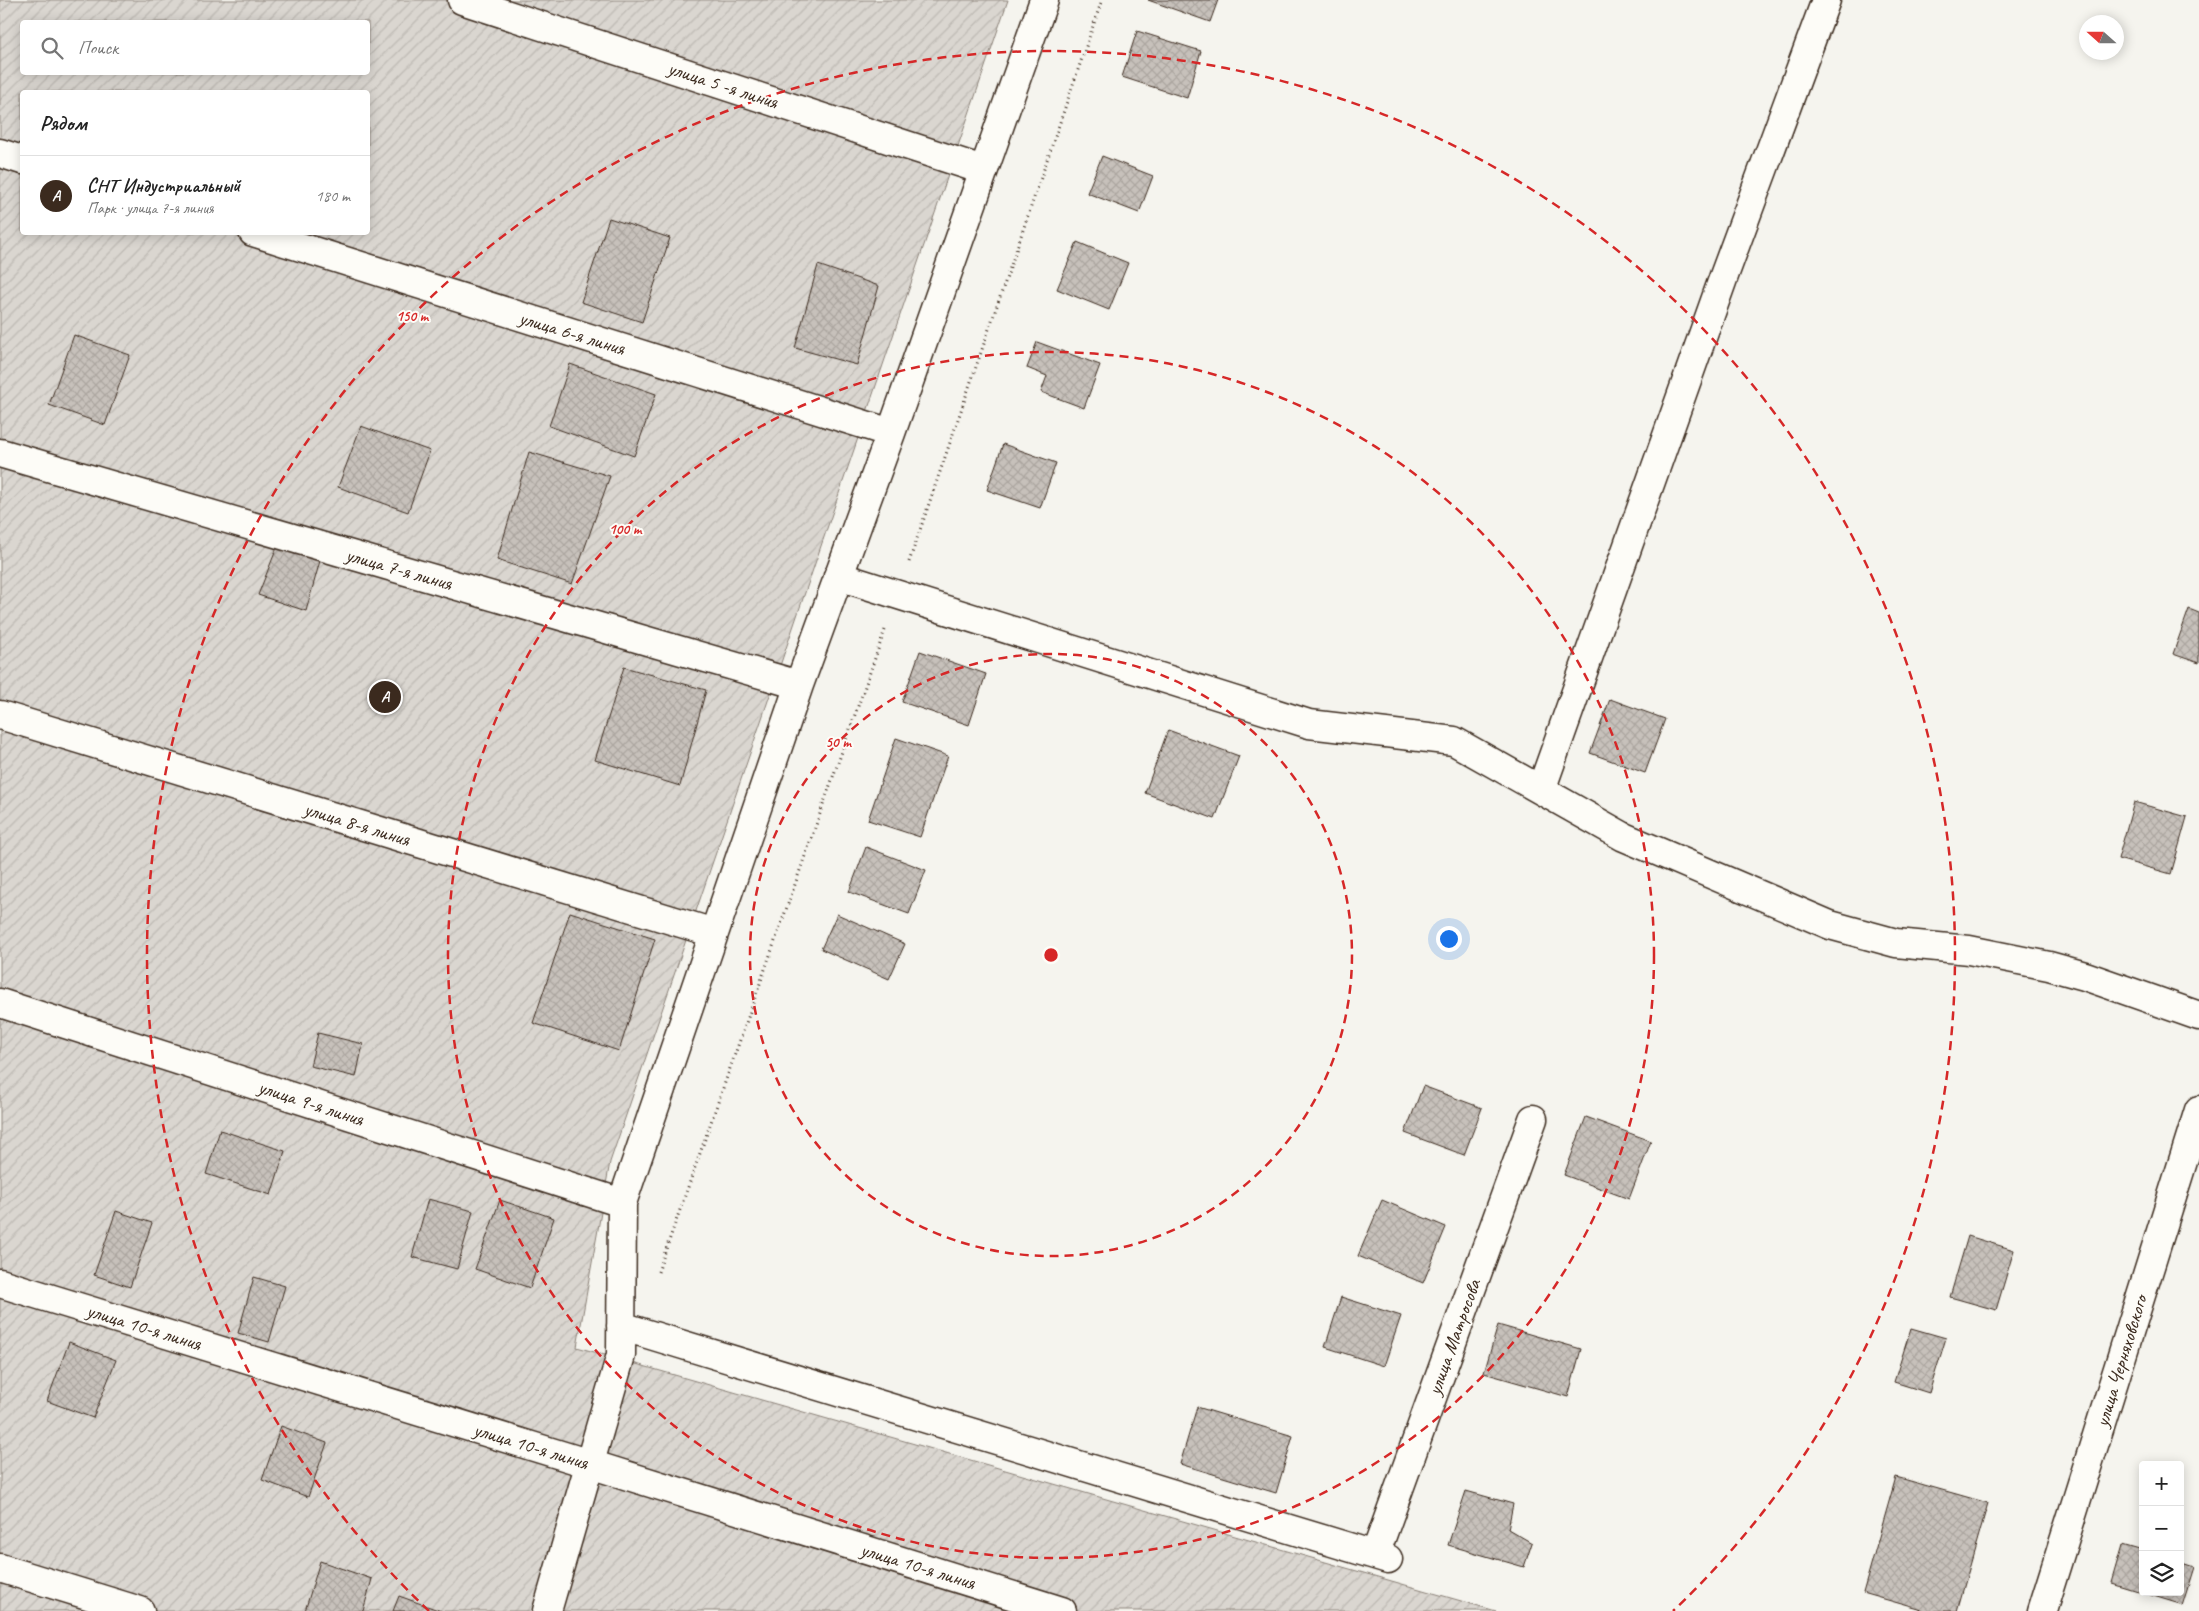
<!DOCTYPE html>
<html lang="ru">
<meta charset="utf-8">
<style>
body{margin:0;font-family:Caveat,sans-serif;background:#f2f2f2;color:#222}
.controls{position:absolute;right:15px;bottom:15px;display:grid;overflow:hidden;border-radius:5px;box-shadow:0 2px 12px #0003}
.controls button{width:45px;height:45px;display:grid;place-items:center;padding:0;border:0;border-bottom:1px solid #e0e0e0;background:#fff;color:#222;font:25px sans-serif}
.compass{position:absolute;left:2079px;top:15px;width:45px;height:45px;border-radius:50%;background:#fff;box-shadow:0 2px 12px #0003;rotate:291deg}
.you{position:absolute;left:1448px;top:938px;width:18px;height:18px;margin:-12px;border:4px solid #fff;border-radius:50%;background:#1a73e8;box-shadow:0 0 0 8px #1a73e833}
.badge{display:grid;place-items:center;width:32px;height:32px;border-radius:50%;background:#3b2a1e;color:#fff;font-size:16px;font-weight:700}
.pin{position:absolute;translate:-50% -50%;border:2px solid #fff;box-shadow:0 1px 5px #0006}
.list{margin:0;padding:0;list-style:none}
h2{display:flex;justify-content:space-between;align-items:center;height:65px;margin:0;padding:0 20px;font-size:21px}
h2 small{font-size:16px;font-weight:400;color:#767676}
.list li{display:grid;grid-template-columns:32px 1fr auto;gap:15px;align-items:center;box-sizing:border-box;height:80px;padding:0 20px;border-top:1px solid #e0e0e0}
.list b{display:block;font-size:19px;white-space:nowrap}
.list p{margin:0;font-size:16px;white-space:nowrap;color:#767676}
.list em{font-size:16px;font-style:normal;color:#767676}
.icon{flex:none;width:28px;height:28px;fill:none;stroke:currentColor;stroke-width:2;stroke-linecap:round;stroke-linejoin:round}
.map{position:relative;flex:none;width:2199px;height:1611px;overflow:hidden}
.search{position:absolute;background:#fff;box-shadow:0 2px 12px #0003;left:20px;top:20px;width:350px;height:55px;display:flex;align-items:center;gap:12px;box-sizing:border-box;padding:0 18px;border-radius:5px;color:#767676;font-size:19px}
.panel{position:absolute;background:#fff;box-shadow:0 2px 12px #0003;left:20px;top:90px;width:350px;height:145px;border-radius:5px}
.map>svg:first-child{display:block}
.garden{fill:url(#garden-furrows);stroke:#8a8077;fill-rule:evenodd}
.building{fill:url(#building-cross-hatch);stroke:#3b2a1e}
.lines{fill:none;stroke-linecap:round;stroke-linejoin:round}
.minor-casing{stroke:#3b2a1e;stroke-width:31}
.path{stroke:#3b2a1e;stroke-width:3;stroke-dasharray:1 4;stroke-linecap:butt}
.minor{stroke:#fdfcf7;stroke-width:28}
.ring{fill:none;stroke:#d62828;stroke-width:2.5;stroke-dasharray:9 6}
.labels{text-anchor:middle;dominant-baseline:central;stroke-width:4;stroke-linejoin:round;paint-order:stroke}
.street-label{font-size:20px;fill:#3b2a1e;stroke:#fdfcf7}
.centre{fill:#d62828;stroke:#fdfcf7;stroke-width:2.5}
.ring-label{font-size:15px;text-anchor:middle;font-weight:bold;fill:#d62828;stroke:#fdfcf7;stroke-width:4;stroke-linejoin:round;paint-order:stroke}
</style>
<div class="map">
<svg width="2199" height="1611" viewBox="0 0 2199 1611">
<defs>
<pattern id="garden-furrows" width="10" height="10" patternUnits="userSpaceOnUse" patternTransform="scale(1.25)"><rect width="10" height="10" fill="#dad6d0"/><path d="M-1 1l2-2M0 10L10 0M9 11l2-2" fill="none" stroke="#bcb8b2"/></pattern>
<pattern id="building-cross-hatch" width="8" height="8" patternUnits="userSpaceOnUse" patternTransform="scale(1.25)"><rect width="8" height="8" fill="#c7c1bb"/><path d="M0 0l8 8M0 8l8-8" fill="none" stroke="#aca6a0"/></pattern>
</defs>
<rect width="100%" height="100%" fill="#f5f4ee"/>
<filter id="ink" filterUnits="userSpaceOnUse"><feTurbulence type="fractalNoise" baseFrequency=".02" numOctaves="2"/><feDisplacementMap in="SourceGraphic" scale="10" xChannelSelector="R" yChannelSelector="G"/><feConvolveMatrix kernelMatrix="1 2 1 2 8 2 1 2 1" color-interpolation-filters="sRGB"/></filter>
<g filter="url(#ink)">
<path class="garden" d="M0 0H1008L610 1162 577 1347 1496 1611H0ZM22 22H368V72H22ZM22 92H368V232H22Z"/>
<path class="building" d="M1148 0H1218L1210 22Z
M1137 31 1201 51 1187 98 1122 77Z
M1102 156 1153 176 1139 213 1087 193Z
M609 218 670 238 642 322 581 302Z
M1077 242 1128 263 1109 310 1057 289Z
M818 265 879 286 857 365 795 348Z
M74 335 130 355 105 425 49 405Z
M1037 342 1100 365 1084 408 1041 392 1047 376 1027 368Z
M570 364 656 394 634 456 549 426Z
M361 426 430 451 408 512 338 487Z
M1003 444 1056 463 1040 508 987 490Z
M529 452 610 476 572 584 497 560Z
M280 540 323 550 306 611 258 595Z
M2189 609 2199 613V663L2173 654Z
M920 651 986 674 969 725 902 702Z
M624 667 706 690 680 786 595 760Z
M1610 699 1665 719 1645 773 1590 753Z
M1168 730 1239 756 1215 819 1145 793Z
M896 738 948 756 920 837 868 820Z
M2134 802 2187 817 2171 874 2118 859Z
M866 847 926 870 909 914 849 892Z
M570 912 655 939 619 1051 533 1023Z
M837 914 905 944 889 979 821 949Z
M318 1033 363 1044 356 1077 310 1066Z
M1423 1086 1482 1108 1464 1155 1405 1133Z
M1586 1117 1651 1141 1629 1199 1564 1175Z
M220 1130 285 1151 271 1195 206 1174Z
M428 1199 473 1211 457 1269 412 1257Z
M500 1200 554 1218 530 1288 475 1269Z
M1382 1200 1446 1227 1423 1283 1358 1256Z
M116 1211 152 1223 130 1287 94 1275Z
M1968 1236 2014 1250 1996 1310 1950 1297Z
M254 1277 285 1286 269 1342 238 1333Z
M1341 1297 1401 1316 1384 1366 1325 1347Z
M1498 1325 1581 1349 1568 1397 1484 1373Z
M1911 1328 1946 1338 1929 1393 1894 1382Z
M69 1342 116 1360 93 1418 47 1401Z
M1197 1407 1293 1436 1276 1493 1180 1464Z
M281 1426 327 1443 308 1497 262 1480Z
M1896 1477 1988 1503 1957 1611H1926L1863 1593Z
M1466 1491 1513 1504 1508 1529 1532 1543 1524 1567 1448 1545Z
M2122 1545 2143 1551V1592H2180V1562L2195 1567 2183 1605 2111 1583Z
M320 1561 372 1579 363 1611H305Z
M399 1596 441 1611H393Z"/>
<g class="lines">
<g class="minor-casing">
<path id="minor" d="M462 0 983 170
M0 153 22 160
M253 232 891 433
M0 453 799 685
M838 576 1309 724 1454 741 1624 837 1830 925 1896 943 1969 950 2049 966 2085 976 2199 1016
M0 715 714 933
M1541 790 1725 273 1826 0
M0 1003 622 1203
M0 1283 590 1464 1062 1611
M621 1326 1388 1559
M1375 1555 1533 1119
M0 1568 140 1611
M547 1611 621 1355 622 1203 799 685 891 433 1044 0
M2042 1611 2199 1110"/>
</g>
<path class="path" d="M909 562 1102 0
M658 1272 886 627"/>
<use href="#minor" class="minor"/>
</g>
</g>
<g class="ring">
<circle cx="1051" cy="955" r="301"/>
<circle cx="1051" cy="955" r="603"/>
<path d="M429 1611A904 904 0 1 1 1673 1611"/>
</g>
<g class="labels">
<g class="street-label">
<text transform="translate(723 85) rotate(18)">улица 5 -я линия</text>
<text transform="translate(572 333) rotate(17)">улица 6-я линия</text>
<text transform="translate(399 569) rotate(16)">улица 7-я линия</text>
<text transform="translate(357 824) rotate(17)">улица 8-я линия</text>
<text transform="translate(311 1103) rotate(18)">улица 9-я линия</text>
<text transform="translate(144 1327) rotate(17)">улица 10-я линия</text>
<text transform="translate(1454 1337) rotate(-70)">улица Матросова</text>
<text transform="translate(2121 1361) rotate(-73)">улица Черняховского</text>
<text transform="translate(531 1446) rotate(17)">улица 10-я линия</text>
<text transform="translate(918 1566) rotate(17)">улица 10-я линия</text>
</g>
</g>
<circle cx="1051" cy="955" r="8" class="centre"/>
<g class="ring-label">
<text x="412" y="321">150 m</text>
<text x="625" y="534">100 m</text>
<text x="838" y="747">50 m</text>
</g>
</svg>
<div class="controls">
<button>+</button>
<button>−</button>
<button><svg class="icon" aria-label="layers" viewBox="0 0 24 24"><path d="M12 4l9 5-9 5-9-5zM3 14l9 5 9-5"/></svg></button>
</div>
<svg class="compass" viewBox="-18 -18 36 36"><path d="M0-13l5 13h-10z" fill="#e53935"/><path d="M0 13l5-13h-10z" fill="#767676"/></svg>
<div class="you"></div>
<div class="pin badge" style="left:385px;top:697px">A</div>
<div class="search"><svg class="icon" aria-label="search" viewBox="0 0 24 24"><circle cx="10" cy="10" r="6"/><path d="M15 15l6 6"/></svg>Поиск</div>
<section class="panel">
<h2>Рядом<small></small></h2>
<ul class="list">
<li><span class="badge">A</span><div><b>СНТ Индустриальный</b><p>Парк · улица 7-я линия</p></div><em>180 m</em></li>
</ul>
</section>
</div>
